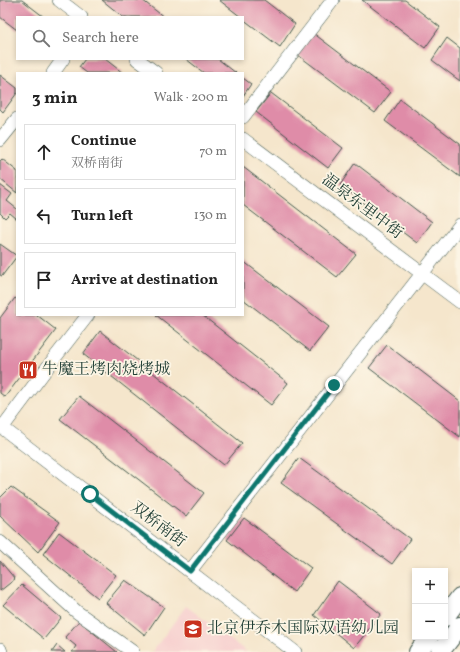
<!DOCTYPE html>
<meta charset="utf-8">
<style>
body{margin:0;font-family:Vollkorn,"Noto Serif SC",serif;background:#f6f6f6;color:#222}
.controls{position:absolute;right:12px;bottom:12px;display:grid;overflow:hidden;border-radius:0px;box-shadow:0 2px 6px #0003}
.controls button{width:36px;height:36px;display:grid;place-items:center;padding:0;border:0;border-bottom:1px solid #e0e0e0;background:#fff;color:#222;font:20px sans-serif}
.stop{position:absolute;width:12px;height:12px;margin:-9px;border:3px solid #0f766e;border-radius:50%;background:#fff}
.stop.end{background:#0f766e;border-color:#fff;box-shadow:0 1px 4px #0008}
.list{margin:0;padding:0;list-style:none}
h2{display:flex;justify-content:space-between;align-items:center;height:52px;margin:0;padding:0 16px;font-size:17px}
h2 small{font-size:13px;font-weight:400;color:#767676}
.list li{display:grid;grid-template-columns:26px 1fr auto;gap:12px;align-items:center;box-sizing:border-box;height:56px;margin:0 8px 8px;padding:0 8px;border:1px solid #e0e0e0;border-radius:0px}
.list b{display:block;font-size:15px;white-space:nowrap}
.list p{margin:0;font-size:13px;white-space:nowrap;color:#767676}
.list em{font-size:13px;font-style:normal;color:#767676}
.icon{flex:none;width:22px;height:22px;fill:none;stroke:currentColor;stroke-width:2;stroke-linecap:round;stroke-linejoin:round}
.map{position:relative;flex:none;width:460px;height:652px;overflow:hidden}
.search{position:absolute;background:#fff;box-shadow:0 2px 6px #0003;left:16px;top:16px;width:228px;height:44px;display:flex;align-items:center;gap:10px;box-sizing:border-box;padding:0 14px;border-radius:0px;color:#767676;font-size:15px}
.panel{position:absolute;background:#fff;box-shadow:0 2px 6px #0003;left:16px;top:72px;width:228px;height:244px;border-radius:0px}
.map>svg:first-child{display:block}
.built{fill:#f7d0cf}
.building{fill:#df8ca8}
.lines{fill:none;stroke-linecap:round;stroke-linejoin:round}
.street-casing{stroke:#3f564b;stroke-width:14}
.secondary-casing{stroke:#3f564b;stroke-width:20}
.street{stroke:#fff;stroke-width:13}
.secondary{stroke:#fff;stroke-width:18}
.route{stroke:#0f766e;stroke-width:5}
.labels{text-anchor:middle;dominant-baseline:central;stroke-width:3.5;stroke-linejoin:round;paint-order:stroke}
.street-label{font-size:16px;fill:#1f3d34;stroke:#fcf5e5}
.poi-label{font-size:16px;fill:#1f3d34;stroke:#fcf5e5;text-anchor:start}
</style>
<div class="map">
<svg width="460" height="652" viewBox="0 0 460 652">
<rect width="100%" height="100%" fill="#fcf5e5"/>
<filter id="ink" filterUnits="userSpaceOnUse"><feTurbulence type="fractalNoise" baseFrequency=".025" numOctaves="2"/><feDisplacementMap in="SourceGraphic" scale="8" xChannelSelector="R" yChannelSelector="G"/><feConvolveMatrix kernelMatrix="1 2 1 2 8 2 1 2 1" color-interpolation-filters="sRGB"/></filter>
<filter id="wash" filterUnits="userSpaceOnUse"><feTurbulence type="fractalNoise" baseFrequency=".012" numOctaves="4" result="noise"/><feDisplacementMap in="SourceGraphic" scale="16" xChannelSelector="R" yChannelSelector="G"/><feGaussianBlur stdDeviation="0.9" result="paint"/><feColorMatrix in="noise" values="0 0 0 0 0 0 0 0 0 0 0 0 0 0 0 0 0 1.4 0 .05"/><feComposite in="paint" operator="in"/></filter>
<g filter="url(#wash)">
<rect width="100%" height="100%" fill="#f5e6cc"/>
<path class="built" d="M186 606 247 652H152Z"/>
<g id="blocks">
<path class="building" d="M0 0H22L44 17H17V30L0 17Z
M102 0H142L164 17H123Z
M219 0H264L295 24 280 47 243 19V17H241Z
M362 0H405L440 27 425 48Z
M313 33 391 92 375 113 298 55Z
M447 38 460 48V81L432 60Z
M85 59H105L123 73H87L79 67Z
M186 59H218L236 73H204Z
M0 75 17 88V93L3 112 0 109Z
M243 78 251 84 243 96Z
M271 93 343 148 328 168 256 112Z
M400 99 460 144V177L385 121Z
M2 159 17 171V193L0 179V161Z
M355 163 432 222 417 243 340 185Z
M243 167 356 254 337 277 243 205Z
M0 185 12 194 7 201 17 209V219L10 213 5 218 0 213Z
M0 244 17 256 2 276 0 275Z
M243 261 329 327 310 351 243 299Z
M15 298 17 299V315H37L56 330 5 397 0 393V318Z
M156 315H202L288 383 271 405Z
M100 331 242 443 224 465 83 354Z
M387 345 460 401V437L369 368Z
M79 396 204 493 186 516 60 419Z
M299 458 410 539 392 564 281 483Z
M11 487 60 522 38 552 0 516V498Z
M244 518 311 568 294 592 227 540Z
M59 532 116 575 98 598 43 554Z
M0 561 15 579 0 591Z
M125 580 164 607 145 635 106 603Z
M338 581 381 614 354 648 314 615Z
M22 585 61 618 44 639 3 605Z
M79 621 117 652H72L76 646 65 637Z
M57 645 65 652H52Z"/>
</g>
</g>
<g filter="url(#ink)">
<use href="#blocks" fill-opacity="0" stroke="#3f564b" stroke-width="1"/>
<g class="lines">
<g class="street-casing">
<path id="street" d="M59 0 81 17
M137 59 156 73
M53 73 63 59
M243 117 333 0
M243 139 460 302
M0 140 17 119
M0 426 295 652
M2 428 53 360 88 315
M0 542 77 612 133 652
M190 571 460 225
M0 649 1 652"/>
</g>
<g class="secondary-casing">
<path id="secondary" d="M445 617 460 597
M418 652 429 637
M440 652 460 626"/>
</g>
<use href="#street" class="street"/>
<use href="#secondary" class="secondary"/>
</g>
</g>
<g class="lines" filter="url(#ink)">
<path class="route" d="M90 494 190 571 334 385"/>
</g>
<defs>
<g id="restaurant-square" transform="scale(1)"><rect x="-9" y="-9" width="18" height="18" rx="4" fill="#c8321e" stroke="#fcf5e5"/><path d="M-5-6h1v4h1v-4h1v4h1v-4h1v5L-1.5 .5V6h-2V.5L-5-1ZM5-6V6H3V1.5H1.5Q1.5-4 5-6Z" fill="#fff"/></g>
<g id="school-square" transform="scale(1)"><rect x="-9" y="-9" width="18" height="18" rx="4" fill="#c8321e" stroke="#fcf5e5"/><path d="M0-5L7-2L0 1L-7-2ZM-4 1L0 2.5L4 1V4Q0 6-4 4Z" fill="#fff"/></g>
</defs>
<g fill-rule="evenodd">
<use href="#restaurant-square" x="28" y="370"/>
<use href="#school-square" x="193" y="629"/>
</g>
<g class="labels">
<g class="street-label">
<text transform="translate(362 207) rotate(37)">温泉东里中街</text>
<text transform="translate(158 525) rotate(37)">双桥南街</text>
</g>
<g class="poi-label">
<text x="42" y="370">牛魔王烤肉烧烤城</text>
<text x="207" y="629">北京伊乔木国际双语幼儿园</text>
</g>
</g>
</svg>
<div class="controls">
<button>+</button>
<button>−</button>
</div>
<div class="stop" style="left:90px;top:494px"></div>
<div class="stop end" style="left:334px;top:385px"></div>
<div class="search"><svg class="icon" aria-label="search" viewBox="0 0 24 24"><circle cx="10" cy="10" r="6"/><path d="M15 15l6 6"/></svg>Search here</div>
<section class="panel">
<h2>3 min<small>Walk · 200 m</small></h2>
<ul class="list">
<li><svg class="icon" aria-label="ahead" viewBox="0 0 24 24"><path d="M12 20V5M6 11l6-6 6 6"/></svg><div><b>Continue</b><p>双桥南街</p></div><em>70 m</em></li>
<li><svg class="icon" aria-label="left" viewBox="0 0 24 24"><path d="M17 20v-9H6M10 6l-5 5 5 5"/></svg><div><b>Turn left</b></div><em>130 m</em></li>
<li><svg class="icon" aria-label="arrive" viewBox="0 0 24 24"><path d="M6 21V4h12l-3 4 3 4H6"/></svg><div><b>Arrive at destination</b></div></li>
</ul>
</section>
</div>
